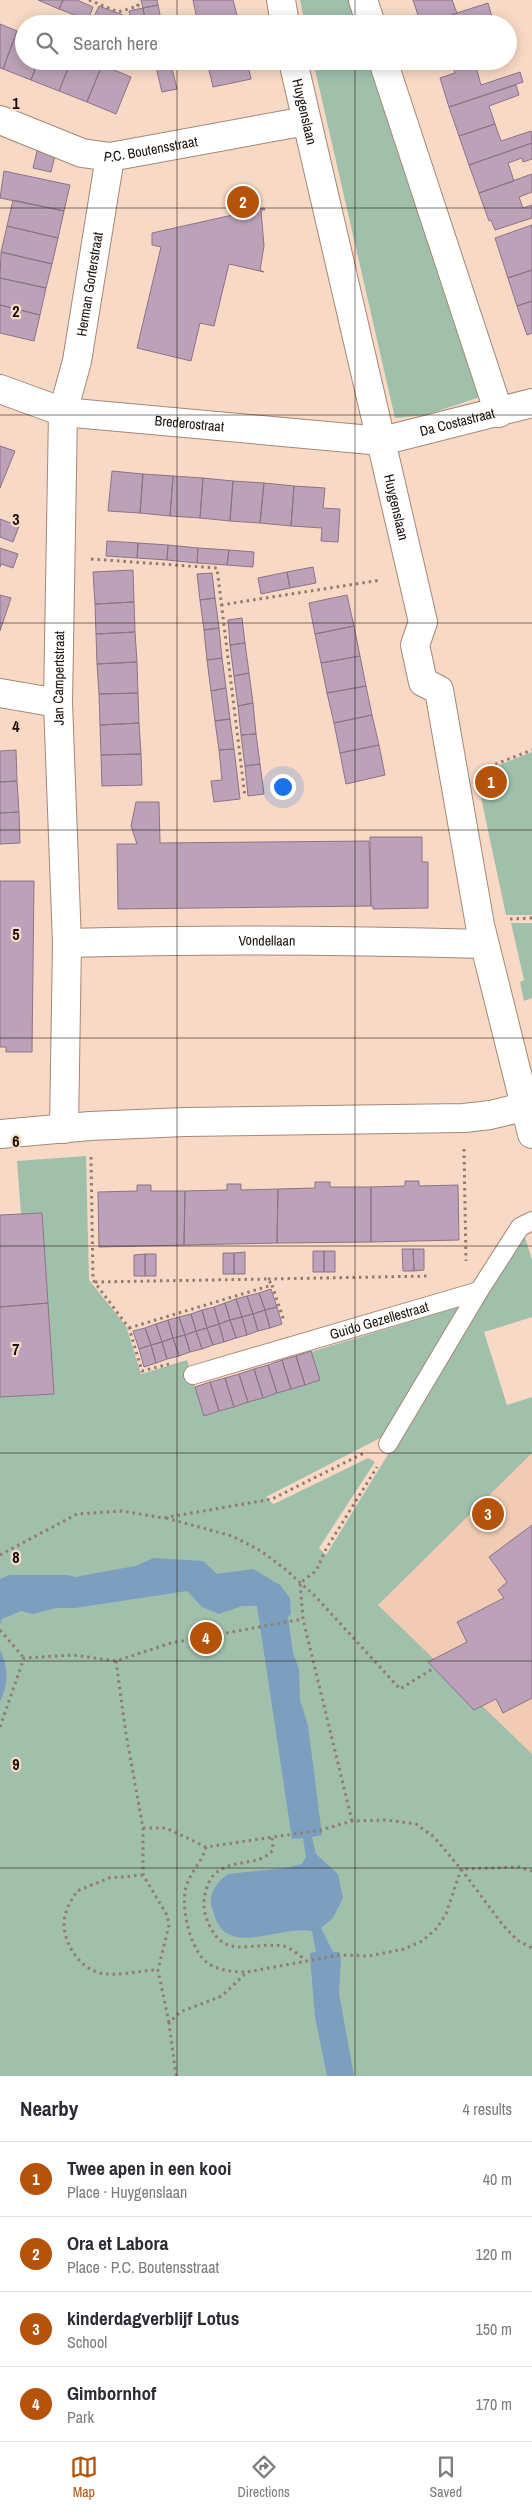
<!DOCTYPE html>
<meta charset="utf-8">
<style>
body{margin:0;font-family:"Archivo Narrow",sans-serif;background:#f2f2f3;color:#2b2b33}
.you{position:absolute;left:282px;top:786px;width:18px;height:18px;margin:-12px;border:4px solid #fff;border-radius:50%;background:#1a73e8;box-shadow:0 0 0 8px #1a73e833}
.badge{display:grid;place-items:center;width:32px;height:32px;border-radius:50%;background:#b45309;color:#fff;font-size:16px;font-weight:700}
.pin{position:absolute;translate:-50% -50%;border:2px solid #fff;box-shadow:0 1px 5px #0006}
.list{margin:0;padding:0;list-style:none}
h2{display:flex;justify-content:space-between;align-items:center;height:65px;margin:0;padding:0 20px;font-size:21px}
h2 small{font-size:16px;font-weight:400;color:#7c7c81}
.list li{display:grid;grid-template-columns:32px 1fr auto;gap:15px;align-items:center;box-sizing:border-box;height:75px;padding:0 20px;border-top:1px solid #e1e1e2}
.list b{display:block;font-size:19px;white-space:nowrap}
.list p{margin:0;font-size:16px;white-space:nowrap;color:#7c7c81}
.list em{font-size:16px;font-style:normal;color:#7c7c81}
.icon{flex:none;width:28px;height:28px;fill:none;stroke:currentColor;stroke-width:2;stroke-linecap:round;stroke-linejoin:round}
.map{position:relative;flex:none;width:532px;height:2076px;overflow:hidden}
.search{position:absolute;background:#fff;box-shadow:0 2px 12px #0003;left:15px;right:15px;top:15px;height:55px;display:flex;align-items:center;gap:12px;box-sizing:border-box;padding:0 18px;border-radius:28px;color:#7c7c81;font-size:19px}
.sheet{height:365px;background:#fff}
nav{display:flex;justify-content:space-around;align-items:center;box-sizing:border-box;height:70px;border-top:1px solid #e1e1e2;background:#fff;font-size:14px;color:#7c7c81}
nav a{display:grid;justify-items:center;gap:2px}
nav .on{color:#b45309}
.map>svg:first-child{display:block}
.built{fill:#f1cbb4}
.green{fill:#a0c0ac}
.water{fill:#7c9fbf}
.building{fill:#bca2b8;stroke:#8c7388}
.lines{fill:none;stroke-linecap:round;stroke-linejoin:round}
.lane-casing{stroke:#a48876;stroke-width:20}
.street-casing{stroke:#a48876;stroke-width:30}
.secondary-casing{stroke:#a48876;stroke-width:30}
.path{stroke:#917c6e;stroke-width:3;stroke-dasharray:2.5 4;stroke-linecap:butt}
.lane{stroke:#fff;stroke-width:18}
.street{stroke:#fff;stroke-width:28}
.secondary{stroke:#fff;stroke-width:28}
.grid{fill:none;stroke:#1a1009;stroke-width:1;stroke-opacity:0.55}
.labels{text-anchor:middle;dominant-baseline:central;stroke-width:4.5;stroke-linejoin:round;paint-order:stroke}
.street-label{font-size:14px;fill:#1a1009;stroke:#f8d9c5}
.grid-label{font-size:16px;text-anchor:middle;font-weight:bold;fill:#1a1009;stroke:#f8d9c5;stroke-width:4.5;stroke-linejoin:round;paint-order:stroke}
</style>
<div class="map">
<svg width="532" height="2076" viewBox="0 0 532 2076">
<rect width="100%" height="100%" fill="#f8d9c5"/>
<path class="built" d="M532 1437V1760L355 1590Z"/>
<path class="green" d="M300 0H349L357 24H305Z
M313 61H369L477 380 480 397 426 415 395 418Z
M532 752V915H506L476 774Z
M511 923H532V998L524 1001 520 982 524 980Z
M86 1156 89 1280 126 1326 141 1374 187 1360 204 1416 319 1380 311 1352 464 1305 384 1436 266 1497 273 1504 276 1503 368 1458 375 1462 319 1548 326 1555 524 1234 532 1260V1317L484 1332 507 1405 532 1397V1453L378 1605 532 1754V2076H0V1397L54 1394 42 1213 21 1214 17 1161Z"/>
<path class="water" d="M154 1558 203 1561 217 1574 253 1569 280 1585 290 1598 291 1614 288 1617 293 1653 299 1669 300 1700 308 1725 322 1835 312 1837 316 1854 338 1874 343 1898 333 1918 321 1928 333 1952H339L341 1960 339 1993 354 2076H327L315 2017 310 1956V1953L316 1952 312 1931C279 1925 226 1959 214 1914 213 1908 210 1906 211 1899 212 1889 219 1880 228 1874L286 1868 302 1864 306 1857 303 1838 292 1839 257 1606H242L219 1614 202 1607 187 1591 75 1608H56L33 1614 21 1611 2 1619 0 1625V1579L10 1575H67L75 1577 135 1566Z
M0 1650C9 1666 8 1686 0 1702Z"/>
<path class="building" d="M38 0H63L59 9Z
M63 0H77L93 7 88 20 59 9Z
M141 0H157L158 5 143 8Z
M193 0H233L238 19 216 24H198Z
M413 0H452L457 13 428 24H421Z
M488 3 494 24H428L457 13Z
M158 5 162 24H146L143 8Z
M99 6 123 15 119 24H104L93 19Z
M143 8 146 24H132L129 11Z
M238 19 239 24H216Z
M0 24 17 31 3 69 0 68Z
M17 31 24 34V61H38L31 80 3 69Z
M38 61H71L59 91 31 80Z
M71 61H92L102 65 87 102 59 91Z
M155 61H170L171 64 156 67Z
M207 61H247L251 79 213 87Z
M451 61H494L476 67 481 85 520 72 523 82 449 107 440 78 455 73Z
M171 64 177 89 162 92 156 67Z
M102 65 131 77 116 114 87 102Z
M516 85 519 95 489 106 495 124 459 136 449 107Z
M495 124 501 141 531 131 532 143 469 165 459 136Z
M532 143V159L523 162 522 158 508 163 514 181 479 193 469 165Z
M37 151 55 155 51 172 33 168Z
M4 171 70 185 64 211 0 198Z
M532 174V192L519 197 523 208 532 205V218L495 230 491 220 489 221 479 193Z
M13 200 64 211 58 238 7 226Z
M264 208 265 210H261L264 246 260 270 264 272 229 264 214 326 200 323 191 361 137 348 161 247 152 245V233Z
M532 225V270L508 278 495 238Z
M7 226 58 238 52 264 1 252Z
M1 252 52 264 46 288 0 278Z
M532 270V301L517 306 508 278Z
M0 278 46 288 40 315 0 305Z
M532 301V333L527 335 517 306Z
M0 305 40 315 34 341 0 333Z
M0 446 15 451 0 488Z
M112 471 143 474 140 513 108 511Z
M143 474 173 476 170 516 140 513Z
M173 476 203 478 200 518 170 516Z
M203 478 233 481 230 521 200 518Z
M233 481 264 483 260 523 230 521Z
M264 483 294 486 291 526 260 523Z
M294 486 325 488 323 508 340 509 338 542 321 541 322 528 291 526Z
M0 519 19 526 13 542 0 537Z
M107 541 138 543 137 558 106 556Z
M138 543 168 545 167 560 137 558Z
M168 545 198 548 197 563 167 560Z
M0 548 18 554 13 568 1 564 0 567Z
M198 548 229 550 227 565 197 563Z
M229 550 254 552 253 567 227 565Z
M313 567 316 583 290 588 287 572Z
M133 570 134 602 95 604 93 572Z
M287 572 290 588 261 594 258 578Z
M212 573 215 598 200 600 197 574Z
M0 595 11 598 0 631Z
M347 595 354 626 315 634 309 603Z
M215 598 219 628 204 630 200 600Z
M134 602 135 632 96 634 95 604Z
M242 618 245 643 230 645 228 620Z
M354 626 360 656 321 663 315 634Z
M219 628 222 658 207 660 204 630Z
M135 632 137 662 97 664 96 634Z
M245 643 249 673 234 676 230 645Z
M360 656 366 686 327 693 321 663Z
M222 658 226 688 211 691 207 660Z
M137 662 138 693 99 694 97 664Z
M249 673 253 703 238 706 234 676Z
M366 686 372 715 334 723 327 693Z
M226 688 230 719 215 721 211 691Z
M138 693 139 723 100 725 99 694Z
M253 703 256 734 241 735 238 706Z
M372 715 379 745 340 753 334 723Z
M230 719 234 749 219 750 215 721Z
M139 723 141 754 101 755 100 725Z
M256 734 260 764 245 766 241 735Z
M379 745 385 775 346 784 340 753Z
M234 749 240 799 214 802 211 781 222 780 219 750Z
M16 750 17 781 0 782V751Z
M141 754 142 785 102 786 101 755Z
M260 764 264 794 248 796 245 766Z
M17 781 19 812 0 813V782Z
M136 802H159L160 843 369 841 371 906 118 909 117 844H137L131 826Z
M19 812 20 843 0 844V813Z
M370 837H422V862H428V908L373 909V906H371Z
M0 881H34L32 1052H6V1047H0Z
M405 1181H419V1186L458 1185 459 1240 371 1242V1187L405 1186Z
M315 1182H330V1187H371V1242L277 1243 278 1189 315 1188Z
M227 1184H241V1190L278 1189 277 1243 184 1245 185 1191 227 1190Z
M137 1185H151V1191H185L184 1245 99 1247 98 1192 137 1191Z
M42 1213 48 1303 0 1307V1215Z
M402 1249H413L414 1271H403Z
M413 1249H424V1270L414 1271Z
M313 1251H324V1272H313Z
M324 1251H335V1272H324Z
M245 1252V1274H234V1253Z
M223 1253H234V1274H223Z
M145 1254V1276H134V1255Z
M145 1254H156V1276H145Z
M271 1289 277 1307 265 1310 259 1293Z
M259 1293 265 1310 253 1314 247 1296Z
M247 1296 253 1314 242 1317 236 1299Z
M236 1299 242 1317 230 1320 225 1303Z
M48 1303 54 1394 0 1397V1307Z
M225 1303 230 1320 219 1324 214 1307Z
M214 1307 219 1324 207 1328 202 1310Z
M277 1307 282 1324 270 1328 265 1310Z
M202 1310 207 1328 196 1331 191 1314Z
M265 1310 270 1328 258 1331 253 1314Z
M191 1314 196 1331 185 1335 179 1317Z
M253 1314 258 1331 247 1335 242 1317Z
M179 1317 185 1335 173 1338 168 1320Z
M242 1317 247 1335 236 1338 230 1320Z
M168 1320 173 1338 162 1342 156 1324Z
M230 1320 236 1338 224 1342 219 1324Z
M156 1324 162 1342 151 1345 145 1328Z
M219 1324 224 1342 213 1345 207 1328Z
M145 1328 151 1345 139 1349 133 1331Z
M207 1328 213 1345 202 1349 196 1331Z
M196 1331 202 1349 190 1352 185 1335Z
M185 1335 190 1352 179 1356 173 1338Z
M173 1338 179 1356 167 1359 162 1342Z
M162 1342 167 1359 156 1363 151 1345Z
M151 1345 156 1363 144 1367 139 1349Z
M311 1351 320 1380 305 1385 296 1356Z
M296 1356 305 1385 291 1389 282 1360Z
M282 1360 291 1389 277 1393 268 1365Z
M268 1365 277 1393 263 1398 254 1369Z
M254 1369 263 1398 248 1402 239 1374Z
M239 1374 248 1402 234 1407 225 1378Z
M225 1378 234 1407 219 1411 210 1382Z
M210 1382 219 1411 204 1416 195 1387Z
M532 1525V1698L503 1713 496 1699 474 1710 428 1662 467 1642 457 1622 504 1598 498 1590 507 1582 489 1557Z"/>
<g class="lines">
<g class="lane-casing">
<g id="lane">
<path id="s1" d="M193 1375 479 1291 520 1227 532 1221"/>
<path d="M388 1444 479 1291"/>
</g>
</g>
<g class="street-casing">
<g id="street">
<path d="M281 0 285 24"/>
<path d="M363 0 371 24"/>
<path id="s2" d="M293 61 423 622 415 645 423 682 439 690 480 925 532 1134"/>
<path d="M383 61 499 413"/>
<path id="s3" d="M0 120 82 153 110 157 306 121"/>
<path id="s4" d="M0 389 63 412 382 441 532 403"/>
<path d="M0 693 58 703"/>
<path id="s5" d="M67 943C206 939 345 940 484 944"/>
<path id="s6" d="M64 1129 67 943 58 703 63 412 77 361 110 157"/>
</g>
</g>
<g class="secondary-casing">
<path id="secondary" d="M0 1134 90 1126 185 1122 464 1118 490 1115 532 1105"/>
</g>
<path class="path" d="M89 0 118 12 138 6 137 0
M91 559 217 568 245 797
M221 605 381 580
M483 769 532 750
M510 919 532 918
M464 1149 466 1261
M91 1157 93 1280 129 1328 142 1371 169 1364
M268 1279 430 1276
M95 1282 268 1279 272 1285
M129 1328 272 1285 284 1321
M166 1518 232 1536 261 1551 285 1569 316 1597 400 1689 434 1668
M0 1555 77 1514 122 1511 163 1518 272 1499 364 1453
M0 1630 24 1658
M116 1661 126 1734 143 1828V1875L167 1915 169 1925 158 1970 169 2023
M0 1727 24 1658 73 1655 116 1661 171 1643 303 1619
M352 1821 303 1619 300 1583 316 1571 326 1549 377 1467
M143 1828H166L206 1847 321 1830 352 1821 387 1820 416 1824 434 1837 461 1869 502 1924 517 1940 532 1948
M272 1838 273 1850C258 1868 228 1857 212 1877 204 1889 202 1904 206 1917 222 1963 249 1941 283 1946 290 1947 300 1956 306 1960
M206 1847C202 1863 187 1875 185 1892 182 1913 191 1952 209 1964 220 1971 235 1972 247 1972
M143 1875 109 1878 77 1891C73 1898 68 1905 66 1912 58 1935 76 1967 100 1973 119 1977 139 1970 158 1970
M176 2076 169 2023 180 2012 222 1996 247 1972 340 1955 369 1956 404 1949 422 1941 437 1928 446 1914 461 1869 519 1867 532 1871"/>
<use href="#lane" class="lane"/>
<use href="#street" class="street"/>
<use href="#secondary" class="secondary"/>
</g>
<path class="grid" d="M177 0V24M355 0V24M177 61V2076M355 61V2076M0 208H532M0 415H532M0 623H532M0 830H532M0 1038H532M0 1246H532M0 1453H532M0 1661H532M0 1868H532"/>
<g class="labels">
<g class="street-label">
<text stroke="none"><textPath href="#s2" startOffset="52">Huygenslaan</textPath></text>
<text stroke="none"><textPath href="#s3" startOffset="158">P.C. Boutensstraat</textPath></text>
<text stroke="none"><textPath href="#s6" startOffset="848">Herman Gorterstraat</textPath></text>
<text stroke="none"><textPath href="#s4" startOffset="465">Da Costastraat</textPath></text>
<text stroke="none"><textPath href="#s4" startOffset="194">Brederostraat</textPath></text>
<text stroke="none"><textPath href="#s2" startOffset="458">Huygenslaan</textPath></text>
<text stroke="none"><textPath href="#s6" startOffset="451">Jan Campertstraat</textPath></text>
<text stroke="none"><textPath href="#s5" startOffset="200">Vondellaan</textPath></text>
<text stroke="none"><textPath href="#s1" startOffset="194">Guido Gezellestraat</textPath></text>
</g>
</g>
<g class="grid-label">
<text x="16" y="109">1</text>
<text x="16" y="317">2</text>
<text x="16" y="525">3</text>
<text x="16" y="732">4</text>
<text x="16" y="940">5</text>
<text x="16" y="1147">6</text>
<text x="16" y="1355">7</text>
<text x="16" y="1563">8</text>
<text x="16" y="1770">9</text>
</g>
</svg>
<div class="you"></div>
<div class="pin badge" style="left:491px;top:782px">1</div>
<div class="pin badge" style="left:243px;top:202px">2</div>
<div class="pin badge" style="left:488px;top:1514px">3</div>
<div class="pin badge" style="left:206px;top:1638px">4</div>
<div class="search"><svg class="icon" aria-label="search" viewBox="0 0 24 24"><circle cx="10" cy="10" r="6"/><path d="M15 15l6 6"/></svg>Search here</div>
</div>
<section class="sheet">
<h2>Nearby<small>4 results</small></h2>
<ul class="list">
<li><span class="badge">1</span><div><b>Twee apen in een kooi</b><p>Place · Huygenslaan</p></div><em>40 m</em></li>
<li><span class="badge">2</span><div><b>Ora et Labora</b><p>Place · P.C. Boutensstraat</p></div><em>120 m</em></li>
<li><span class="badge">3</span><div><b>kinderdagverblijf Lotus</b><p>School</p></div><em>150 m</em></li>
<li><span class="badge">4</span><div><b>Gimbornhof</b><p>Park</p></div><em>170 m</em></li>
</ul>
</section>
<nav>
<a class="on"><svg class="icon" aria-label="map" viewBox="0 0 24 24"><path d="M3 6l6-2 6 2 6-2v14l-6 2-6-2-6 2zM9 4v14M15 6v14"/></svg>Map</a>
<a><svg class="icon" aria-label="directions" viewBox="0 0 24 24"><path d="M12 3l9 9-9 9-9-9zM9 14v-3h6M13 9l2 2-2 2"/></svg>Directions</a>
<a><svg class="icon" aria-label="saved" viewBox="0 0 24 24"><path d="M7 4h10v16l-5-4-5 4z"/></svg>Saved</a>
</nav>
